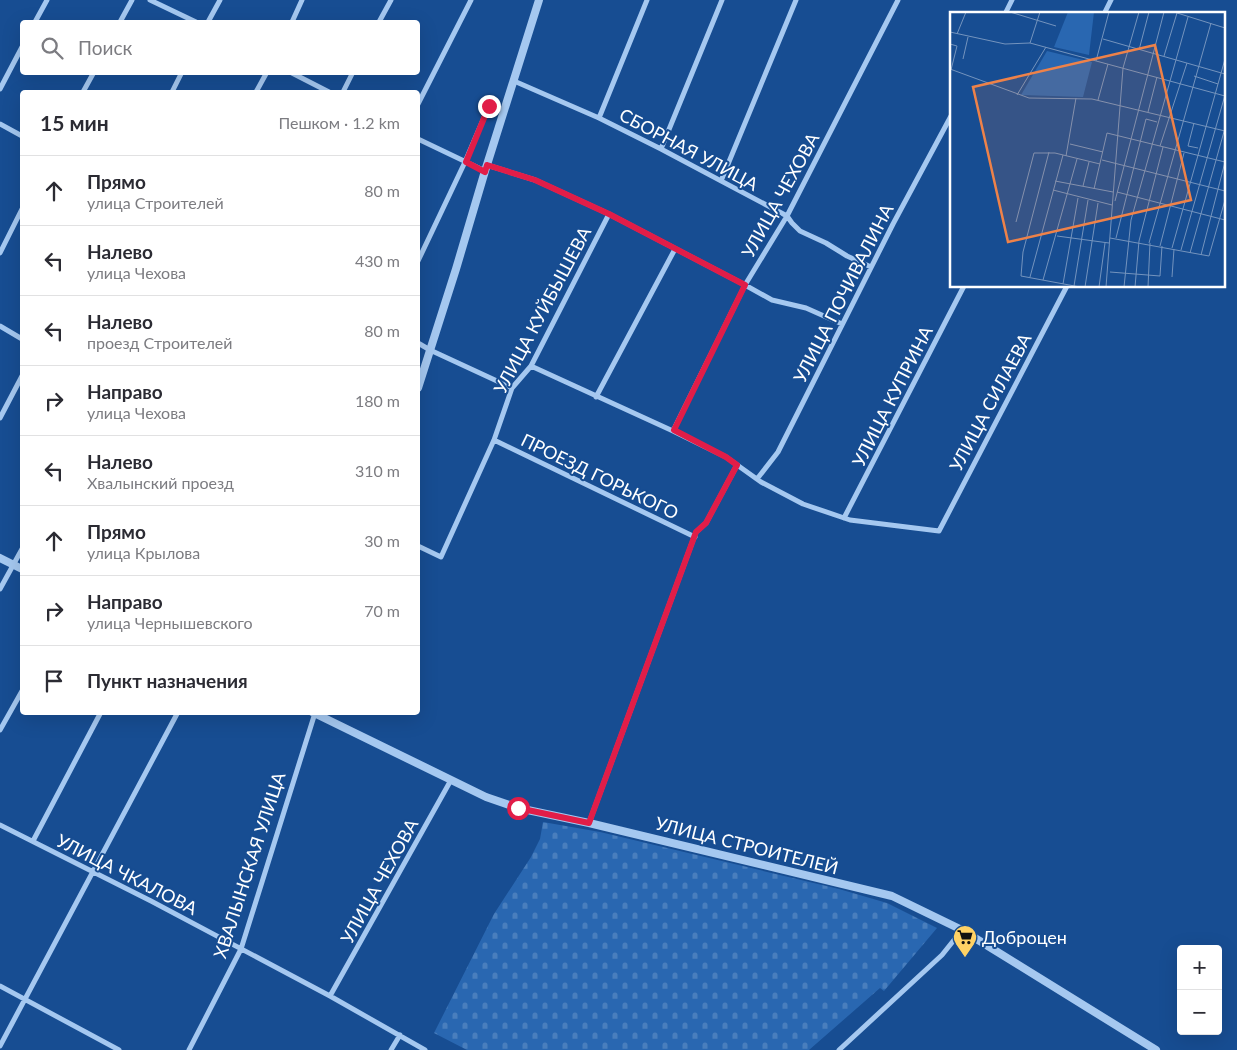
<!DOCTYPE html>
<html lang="ru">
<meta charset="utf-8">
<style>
body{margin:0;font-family:Lato,sans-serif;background:#f7f7f7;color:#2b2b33}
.controls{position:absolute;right:15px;bottom:15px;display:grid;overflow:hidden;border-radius:5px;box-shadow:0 5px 20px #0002}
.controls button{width:45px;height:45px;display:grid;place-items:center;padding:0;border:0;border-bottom:1px solid #e1e1e2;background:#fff;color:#2b2b33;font:25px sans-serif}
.stop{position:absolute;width:15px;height:15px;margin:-11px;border:4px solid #e11d48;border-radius:50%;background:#fff}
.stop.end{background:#e11d48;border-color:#fff;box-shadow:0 1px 5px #0008}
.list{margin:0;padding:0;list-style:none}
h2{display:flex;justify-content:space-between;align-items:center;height:65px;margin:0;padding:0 20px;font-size:21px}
h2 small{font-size:16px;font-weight:400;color:#7c7c81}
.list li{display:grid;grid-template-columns:32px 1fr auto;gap:15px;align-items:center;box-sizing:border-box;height:70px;padding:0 20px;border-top:1px solid #e1e1e2}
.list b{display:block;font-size:19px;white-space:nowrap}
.list p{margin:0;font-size:16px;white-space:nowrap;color:#7c7c81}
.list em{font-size:16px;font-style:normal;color:#7c7c81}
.icon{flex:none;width:28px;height:28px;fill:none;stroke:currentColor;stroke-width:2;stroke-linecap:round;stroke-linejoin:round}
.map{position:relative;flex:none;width:1237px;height:1050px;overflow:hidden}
.search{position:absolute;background:#fff;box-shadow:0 5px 20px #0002;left:20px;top:20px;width:400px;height:55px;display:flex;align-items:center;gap:12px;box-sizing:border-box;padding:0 18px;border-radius:5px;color:#7c7c81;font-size:19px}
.panel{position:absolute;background:#fff;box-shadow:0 5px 20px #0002;left:20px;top:90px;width:400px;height:625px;border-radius:5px}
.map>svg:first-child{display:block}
.cemetery{fill:url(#cemetery-stones)}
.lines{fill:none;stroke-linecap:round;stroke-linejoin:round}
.minor{stroke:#a5c8f0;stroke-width:5}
.tertiary{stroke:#a5c8f0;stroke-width:8}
.route{stroke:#e11d48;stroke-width:6}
.labels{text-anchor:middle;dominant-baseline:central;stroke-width:4;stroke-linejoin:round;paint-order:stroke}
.street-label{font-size:18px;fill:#fff;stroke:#174d92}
.poi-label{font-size:18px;fill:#fff;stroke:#174d92;text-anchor:start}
.inset-road{fill:none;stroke:#7494be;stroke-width:1}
.view{fill:#ee8249;fill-opacity:0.15;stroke:#ee8249;stroke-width:2.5}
.inset-edge{fill:none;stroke:#fff;stroke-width:2.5}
</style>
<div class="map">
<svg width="1237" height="1050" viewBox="0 0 1237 1050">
<defs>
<pattern id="cemetery-stones" width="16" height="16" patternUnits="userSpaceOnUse" patternTransform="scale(1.25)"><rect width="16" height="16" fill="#2967b1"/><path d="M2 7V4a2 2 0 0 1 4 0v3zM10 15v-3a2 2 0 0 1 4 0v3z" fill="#497ebd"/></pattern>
</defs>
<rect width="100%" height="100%" fill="#174d92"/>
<path class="cemetery" d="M543 822 600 832 839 889 887 903 937 928 884 991 880 988 809 1050H467L434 1033 494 914 531 857 540 839Z"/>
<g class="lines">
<path class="minor" d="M150 0 196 22
M1005 14 1012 0
M1104 14 1111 0
M35 22 47 0
M120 22 132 0
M208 22 220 0
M292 22 302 0
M379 22 391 0
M290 72 329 92
M514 81 599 118 661 149 787 216 792 223 800 231 826 243 847 256 871 267
M0 89 22 47
M83 92 94 72
M172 92 182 72
M256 92 267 72
M343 92 353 72
M418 104 471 0
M599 118 647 0
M0 124 22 136
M418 139 485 171
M661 149 722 0
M487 165 535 180 609 214 745 285 772 300 806 308 842 324
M721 181 796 0
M0 253 22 209
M418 261 465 162 489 106
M0 326 22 339
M418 343 430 350 512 388
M531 366 673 431 726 457 761 482 803 504 850 520 939 531 1067 286
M596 397 675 249
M0 418 22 376
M673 431 745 285 787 216 898 0
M494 440 695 537
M757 479 778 452 893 224 951 116
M844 518 964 286
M418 546 441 557 494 440 512 388 531 366 609 214
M0 589 22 549
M0 730 22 691
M589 823 696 532 706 523 737 465
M0 825 151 901 330 996 425 1050
M33 841 101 712
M0 986 119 1050
M330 996 451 780
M0 1046 178 712
M189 1050 241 949 315 713
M391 1050 400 1035
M839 1050 942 955 962 930"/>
<path class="tertiary" d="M418 388 456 269 485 171 539 0
M0 558 22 569
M312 712 486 797 518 808 589 823 892 896 962 930 1156 1050"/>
</g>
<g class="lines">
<path class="route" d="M489 106 466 162 485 172 487 165 535 180 609 214 745 285 674 430 726 457 737 465 706 523 696 532 589 823 518 808"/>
</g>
<defs>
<g id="supermarket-pin" transform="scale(1.25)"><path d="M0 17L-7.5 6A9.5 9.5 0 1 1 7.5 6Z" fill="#ffd265" stroke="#174d92"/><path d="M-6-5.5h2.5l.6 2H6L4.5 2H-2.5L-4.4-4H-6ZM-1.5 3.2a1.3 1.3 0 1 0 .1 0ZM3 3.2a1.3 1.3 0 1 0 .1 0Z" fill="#111"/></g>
</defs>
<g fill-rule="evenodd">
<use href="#supermarket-pin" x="965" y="937"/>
</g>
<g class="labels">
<g class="street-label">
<text transform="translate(689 149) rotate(28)">СБОРНАЯ УЛИЦА</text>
<text transform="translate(780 195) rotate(-61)">УЛИЦА ЧЕХОВА</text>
<text transform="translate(843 293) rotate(-63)">УЛИЦА ПОЧИВАЛИНА</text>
<text transform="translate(542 310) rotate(-62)">УЛИЦА КУЙБЫШЕВА</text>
<text transform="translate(892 396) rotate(-63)">УЛИЦА КУПРИНА</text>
<text transform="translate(990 402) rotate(-62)">УЛИЦА СИЛАЕВА</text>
<text transform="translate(600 476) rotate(26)">ПРОЕЗД ГОРЬКОГО</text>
<text transform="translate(747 845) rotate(14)">УЛИЦА СТРОИТЕЛЕЙ</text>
<text transform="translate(249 865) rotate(-72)">ХВАЛЫНСКАЯ УЛИЦА</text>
<text transform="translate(127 874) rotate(27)">УЛИЦА ЧКАЛОВА</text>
<text transform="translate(379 881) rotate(-61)">УЛИЦА ЧЕХОВА</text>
</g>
<g class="poi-label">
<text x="982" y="937">Доброцен</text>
</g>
</g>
<g transform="translate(950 12)">
<rect width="275" height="275" fill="#174d92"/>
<path d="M118 0H144L139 43 104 35ZM97 39 142 50 133 85 71 83Z" fill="#2967b1"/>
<path class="inset-road" d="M60 0 106 14M224 0 275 16M0 20 55 32 80 31 275 84M7 22 16 0M153 27 275 62M80 31 90 0M0 32 7 34 1 58M189 38 199 0M214 44 227 1M13 47 18 25M146 49 159 0M0 57 79 86 142 87 275 119M244 64 268 72M67 83 96 35M148 88 158 52M198 100 207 65M244 111 238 134 248 136M120 132 153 140M210 134 237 51M99 140 73 240 71 264 130 275M116 144 126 86M152 148 275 179M105 169 163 180M133 174 139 150M144 177 157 121 275 150M103 178 162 193M167 180 275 208M165 189 214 0M66 210 84 141H105L150 152M107 224 159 231M160 226 259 244 275 188M166 226 196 107 207 110M199 231 261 11M210 234 234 141M222 236 275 47M231 238 275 83M240 241 275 116M251 243 275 150M160 260 210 264 212 234M80 265 113 143M222 265 224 237M93 268 127 147M113 272 128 186M124 274 138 188M135 275 148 191M149 275 155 231M156 275 173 56 189 0M174 275 181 208 238 5M185 275 189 229 213 135M198 275 200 231"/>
<path class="view" d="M205 33 241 188 58 230 23 75Z"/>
<rect width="275" height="275" class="inset-edge"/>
</g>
</svg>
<div class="controls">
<button>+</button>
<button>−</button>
</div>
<div class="stop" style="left:518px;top:808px"></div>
<div class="stop end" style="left:489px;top:106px"></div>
<div class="search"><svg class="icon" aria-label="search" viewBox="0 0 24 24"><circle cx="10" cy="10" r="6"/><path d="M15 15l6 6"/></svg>Поиск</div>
<section class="panel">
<h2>15 мин<small>Пешком · 1.2 km</small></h2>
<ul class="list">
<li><svg class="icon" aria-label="ahead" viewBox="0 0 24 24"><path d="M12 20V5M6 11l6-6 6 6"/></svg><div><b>Прямо</b><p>улица Строителей</p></div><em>80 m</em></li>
<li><svg class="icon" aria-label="left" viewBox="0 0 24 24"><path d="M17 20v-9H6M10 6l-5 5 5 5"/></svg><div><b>Налево</b><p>улица Чехова</p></div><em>430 m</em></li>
<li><svg class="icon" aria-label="left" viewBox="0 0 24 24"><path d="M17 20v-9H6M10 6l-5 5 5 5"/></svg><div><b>Налево</b><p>проезд Строителей</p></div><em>80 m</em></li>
<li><svg class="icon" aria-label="right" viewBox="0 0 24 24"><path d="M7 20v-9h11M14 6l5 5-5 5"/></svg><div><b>Направо</b><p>улица Чехова</p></div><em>180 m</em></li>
<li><svg class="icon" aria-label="left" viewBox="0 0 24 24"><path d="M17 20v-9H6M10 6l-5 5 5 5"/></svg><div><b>Налево</b><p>Хвалынский проезд</p></div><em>310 m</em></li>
<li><svg class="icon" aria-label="ahead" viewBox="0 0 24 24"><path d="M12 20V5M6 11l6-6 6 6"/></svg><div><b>Прямо</b><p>улица Крылова</p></div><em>30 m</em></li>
<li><svg class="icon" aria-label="right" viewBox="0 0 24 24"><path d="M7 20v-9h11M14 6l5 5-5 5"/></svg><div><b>Направо</b><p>улица Чернышевского</p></div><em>70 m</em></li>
<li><svg class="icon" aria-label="arrive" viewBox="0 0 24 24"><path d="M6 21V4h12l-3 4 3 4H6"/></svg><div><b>Пункт назначения</b></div></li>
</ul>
</section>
</div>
